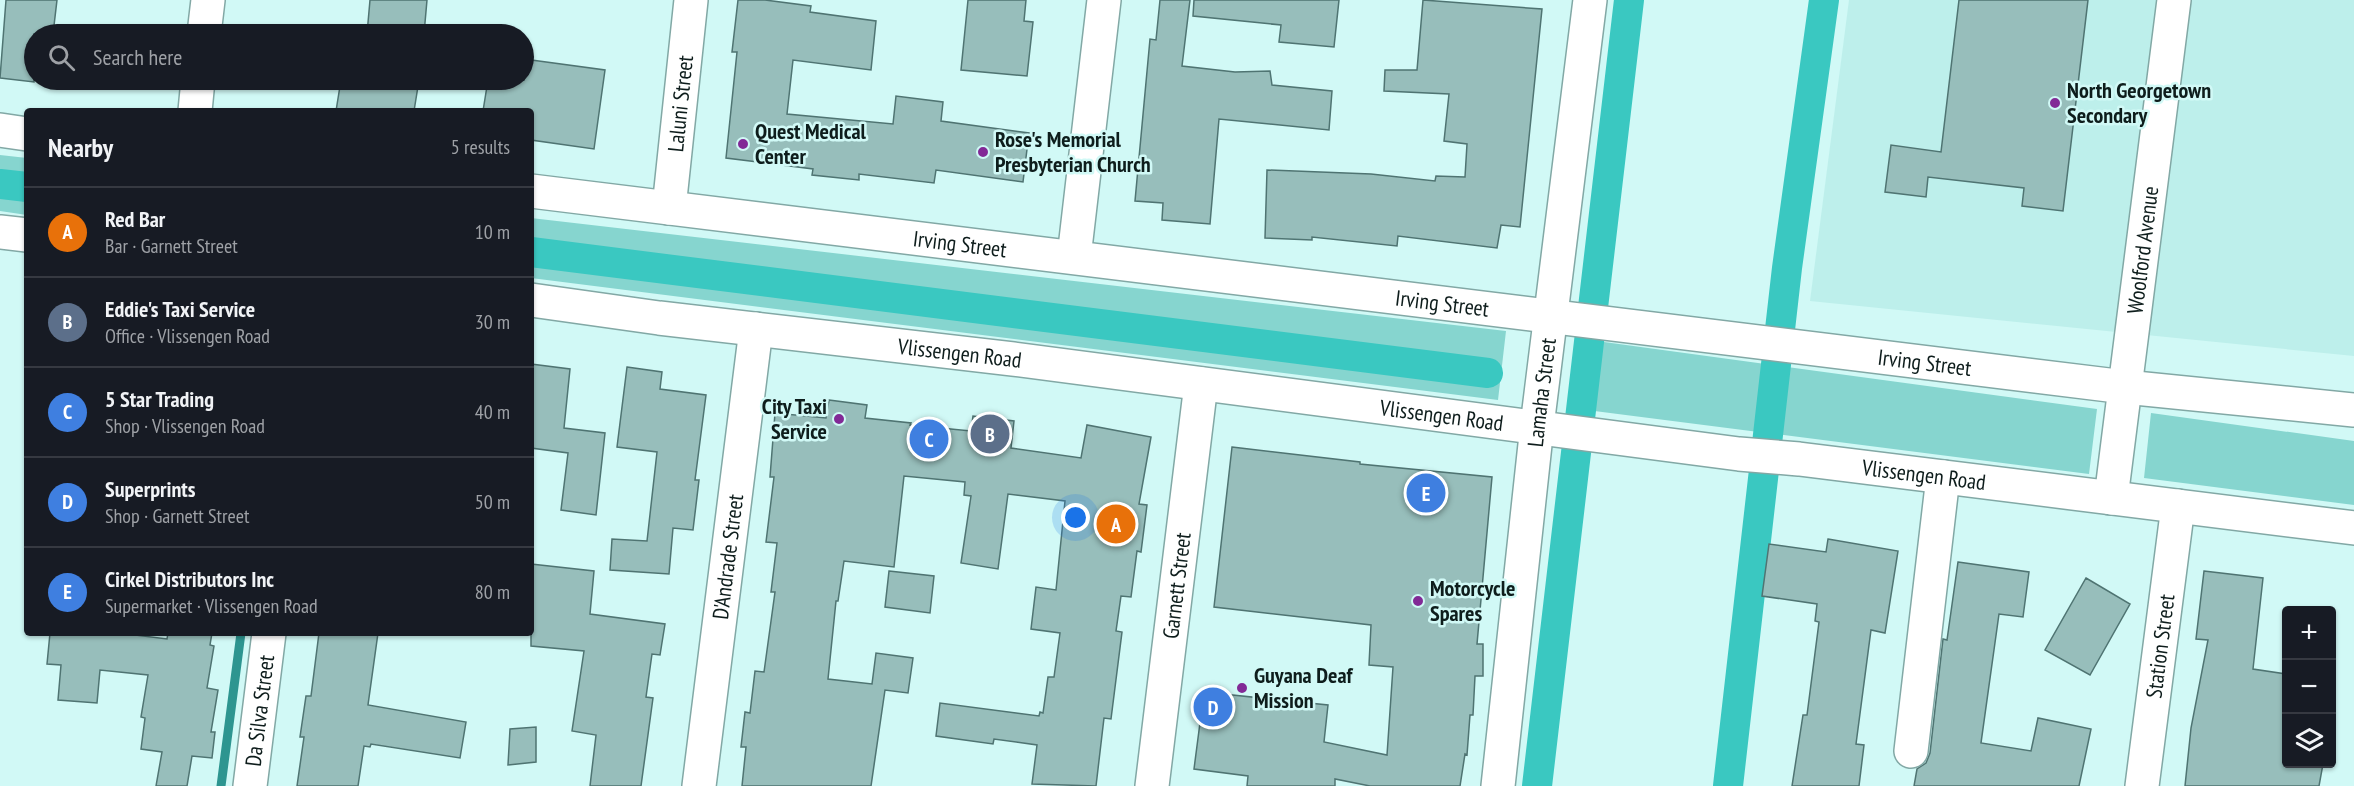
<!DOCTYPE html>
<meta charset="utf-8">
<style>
body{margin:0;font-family:"PT Sans Narrow",sans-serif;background:#242831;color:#f1f3f6}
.controls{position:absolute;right:18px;bottom:18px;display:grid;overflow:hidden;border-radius:6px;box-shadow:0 2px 4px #0004}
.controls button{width:54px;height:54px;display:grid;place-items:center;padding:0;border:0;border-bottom:2px solid #363941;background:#171b24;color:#f1f3f6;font:30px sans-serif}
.you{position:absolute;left:1076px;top:518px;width:21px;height:21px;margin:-15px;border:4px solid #fff;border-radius:50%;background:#1a73e8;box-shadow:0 0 0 9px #1a73e833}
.badge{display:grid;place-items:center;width:39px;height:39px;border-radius:50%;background:#d93025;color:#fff;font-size:20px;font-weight:700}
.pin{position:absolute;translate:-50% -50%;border:3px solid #fff;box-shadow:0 2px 6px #0006}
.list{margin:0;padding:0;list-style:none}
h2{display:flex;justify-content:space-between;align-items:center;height:78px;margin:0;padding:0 24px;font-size:26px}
h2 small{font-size:20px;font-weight:400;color:#9ea1a6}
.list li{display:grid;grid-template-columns:39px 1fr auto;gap:18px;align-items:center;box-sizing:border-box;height:90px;padding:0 24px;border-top:2px solid #363941}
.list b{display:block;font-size:22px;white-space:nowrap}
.list p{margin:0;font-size:20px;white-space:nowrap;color:#9ea1a6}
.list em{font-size:20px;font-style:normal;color:#9ea1a6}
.icon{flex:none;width:33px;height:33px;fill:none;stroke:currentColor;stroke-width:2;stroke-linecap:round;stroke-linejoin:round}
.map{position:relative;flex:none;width:2354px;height:786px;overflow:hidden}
.search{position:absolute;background:#171b24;box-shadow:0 2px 4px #0004;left:24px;top:24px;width:510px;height:66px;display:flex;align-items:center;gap:15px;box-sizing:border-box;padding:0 21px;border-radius:33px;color:#9ea1a6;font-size:22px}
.panel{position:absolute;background:#171b24;box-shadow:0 2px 4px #0004;left:24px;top:108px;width:510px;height:528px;border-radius:6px}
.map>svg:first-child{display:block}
.built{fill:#bdefeb}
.green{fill:#86d5cf}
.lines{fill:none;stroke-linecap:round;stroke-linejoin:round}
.stream{stroke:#2d9590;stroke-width:9}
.canal{stroke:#3ac8c1;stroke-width:30}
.building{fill:#97bebb;stroke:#4f7472;stroke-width:1.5}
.street-casing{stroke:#82a8a5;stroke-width:36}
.secondary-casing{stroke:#82a8a5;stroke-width:36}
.primary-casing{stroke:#82a8a5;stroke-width:36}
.street{stroke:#fff;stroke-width:33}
.secondary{stroke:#fff;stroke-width:33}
.primary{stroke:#fff;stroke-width:33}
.poi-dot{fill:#822996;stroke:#d1f9f6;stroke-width:2}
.labels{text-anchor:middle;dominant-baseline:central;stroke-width:5;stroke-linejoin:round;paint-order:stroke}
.poi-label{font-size:22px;font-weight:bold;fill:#0e1d1c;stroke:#d1f9f6;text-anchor:start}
.street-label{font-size:22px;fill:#0e1d1c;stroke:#d1f9f6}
</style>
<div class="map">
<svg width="2354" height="786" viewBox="0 0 2354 786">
<rect width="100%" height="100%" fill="#d1f9f6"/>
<path class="built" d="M1849 0H2354V356L1810 301Z"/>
<path class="green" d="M0 155 27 158V215L0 211Z
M531 218 1506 331 1498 400 531 278Z
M1582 339 2097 409 2089 474 1571 408Z
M2151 413 2354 441V505L2144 478Z"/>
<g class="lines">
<path class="stream" d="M221 786 241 633"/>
<path class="canal" d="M0 184 27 187
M531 252 1488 373
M1537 786 1629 0
M1728 786 1787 268 1824 0"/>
</g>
<path class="building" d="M6 0H57L53 34H34V82L0 78Z
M370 0H427L424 34H367Z
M738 0H765L811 6 810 12 876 21 871 70 793 60 787 114 893 124 896 96 943 102 941 121 1029 133 1023 182 936 170 934 183 859 174V180L812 175 813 169 726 158 737 52H732Z
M968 0H1026L1024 21 1033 22 1027 76 961 70Z
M1160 0H1190L1182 66 1235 72 1270 71 1272 85 1332 91 1329 130 1219 119 1210 224 1162 220 1163 203 1135 201 1150 39 1156 40Z
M1194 0H1339L1334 47 1279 42 1281 25 1193 16Z
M1423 0 1542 9 1520 227 1501 225 1497 248 1398 236 1397 246 1312 237V240L1265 238 1267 170 1371 174 1435 181 1436 176 1465 177 1467 144 1444 141 1449 94 1384 91 1385 70H1417Z
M1959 0H2088L2063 211 2022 206 2024 188 1928 177 1926 197 1885 192 1891 145 1941 152Z
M524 59 605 70 594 149 531 140V111H483L488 80H524Z
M341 80H419L414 111H336Z
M531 364 570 369 564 428 605 433 596 515 561 510 568 453 531 448Z
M627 367 662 372 660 389 706 395 695 480H699L693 530 673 528 669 574 610 570 612 539 647 541 657 452 617 447Z
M829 400 867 405 865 418 911 423 910 425 971 431 973 416 1014 421 1011 448 1081 458 1087 425 1151 437 1139 504 1147 505 1141 552 1137 551 1131 597 1121 596 1116 631 1122 632 1111 719 1104 718 1096 786 1032 784 1037 745 994 739 993 744 936 736 940 703 1039 716 1040 712 1043 713 1048 677H1054L1060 633 1031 629 1036 587 1056 590 1065 501 1008 494 998 569 961 563 971 496 964 495 965 482 904 476 894 567 844 561 838 601H836L828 679 872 684 876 653 913 658 908 693 885 690 871 786H742L746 747H741L745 712 750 713 755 671 764 672 775 592H771L777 543 766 542 774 477H770L775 413 826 418Z
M1232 447 1360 462V464L1492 477 1477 644H1483V676H1475L1473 715H1470L1467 755 1465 754 1460 786H1370L1335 779V786H1247L1248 776 1194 769 1204 692 1328 705 1324 742 1387 755 1393 667 1369 665 1371 625 1214 607Z
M1828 539 1898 551 1885 633 1871 630 1856 744 1864 745 1859 786H1792L1803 715H1807L1819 622 1815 621 1817 604 1762 596 1769 544 1826 552Z
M1958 562 2029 572 2023 617 1999 614 1981 743 2031 751 2038 718 2091 729 2079 786H1914L1917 769 1926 763 1930 753 1943 639 1947 640Z
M531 564 594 571 590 614 665 624 660 655 652 654 646 697 653 698 641 786H590L596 735 572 731 584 651 531 646Z
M889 571 934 576 930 613 885 607Z
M2204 571 2263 578 2253 669 2286 674V764H2323L2319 786H2185L2191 728 2208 640 2196 639Z
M2086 578 2130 604 2090 675 2045 650Z
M50 633H119L167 639 168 633H212L210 645 214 646 207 688 218 690 211 732H215L212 758 192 756 187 786H156L162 752 141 749 145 718 141 717 148 675 100 670 97 703 58 700 61 665 47 664Z
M319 633H378L368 705 466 722 460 758 371 744 370 747 364 746 358 786H297L304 737H300L306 696H311Z
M536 727V762L508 765 510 729Z"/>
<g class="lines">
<g class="street-casing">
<g id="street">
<path d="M204 34 208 0"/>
<path d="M195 111 198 80"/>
<path id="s1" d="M669 208 691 0"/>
<path d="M1074 257 1104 0"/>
<path id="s2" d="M2111 498 2174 0"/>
<path d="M1911 751 1943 477"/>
<path id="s3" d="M250 786 269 633"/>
<path id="s4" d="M699 786 756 329"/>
<path id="s5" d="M2142 786 2178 506"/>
</g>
</g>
<g class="secondary-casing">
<g id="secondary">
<path id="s6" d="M1152 786 1201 384"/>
<path id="s7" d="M1498 786 1537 426 1590 0"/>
</g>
</g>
<g class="primary-casing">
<g id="primary">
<path d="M0 130 27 134"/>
<path id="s8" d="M531 191 2125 387 2354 410"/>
<path d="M0 232 27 235"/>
<path id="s9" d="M531 300 659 318 1013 359 1739 454 1799 459 2354 528"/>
</g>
</g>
<use href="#street" class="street"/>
<use href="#secondary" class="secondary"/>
<use href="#primary" class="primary"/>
</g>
<g class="poi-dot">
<circle cx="2055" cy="103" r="6"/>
<circle cx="743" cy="144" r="6"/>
<circle cx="983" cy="152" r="6"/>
<circle cx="839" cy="419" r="6"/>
<circle cx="1418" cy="601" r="6"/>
<circle cx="1242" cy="688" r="6"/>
</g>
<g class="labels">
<g class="poi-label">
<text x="2067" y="90">North Georgetown<tspan x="2067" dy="25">Secondary</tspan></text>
<text x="755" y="131">Quest Medical<tspan x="755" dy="25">Center</tspan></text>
<text x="995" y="139">Rose's Memorial<tspan x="995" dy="25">Presbyterian Church</tspan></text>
<text x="827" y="406" text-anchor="end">City Taxi<tspan x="827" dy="25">Service</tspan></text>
<text x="1430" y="588">Motorcycle<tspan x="1430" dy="25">Spares</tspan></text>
<text x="1254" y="675">Guyana Deaf<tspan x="1254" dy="25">Mission</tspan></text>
</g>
<g class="street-label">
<text stroke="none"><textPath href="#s1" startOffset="105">Laluni Street</textPath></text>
<text stroke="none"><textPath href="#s8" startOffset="432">Irving Street</textPath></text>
<text stroke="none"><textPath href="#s2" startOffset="250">Woolford Avenue</textPath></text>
<text stroke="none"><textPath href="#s8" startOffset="918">Irving Street</textPath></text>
<text stroke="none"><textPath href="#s9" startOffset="432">Vlissengen Road</textPath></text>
<text stroke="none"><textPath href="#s8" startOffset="1404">Irving Street</textPath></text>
<text stroke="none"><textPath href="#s7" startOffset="396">Lamaha Street</textPath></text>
<text stroke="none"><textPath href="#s9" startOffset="918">Vlissengen Road</textPath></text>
<text stroke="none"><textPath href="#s9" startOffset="1404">Vlissengen Road</textPath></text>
<text stroke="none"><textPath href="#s4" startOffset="231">D'Andrade Street</textPath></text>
<text stroke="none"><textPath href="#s6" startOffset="202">Garnett Street</textPath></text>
<text stroke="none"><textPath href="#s5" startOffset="141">Station Street</textPath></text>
<text stroke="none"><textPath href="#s3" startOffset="76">Da Silva Street</textPath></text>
</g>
</g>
</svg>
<div class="controls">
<button>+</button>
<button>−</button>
<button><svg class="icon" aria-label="layers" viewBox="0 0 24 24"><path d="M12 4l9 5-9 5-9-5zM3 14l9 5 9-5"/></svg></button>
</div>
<div class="you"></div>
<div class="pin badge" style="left:1116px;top:524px;background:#e8710a">A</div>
<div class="pin badge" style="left:990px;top:434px;background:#5c6f8a">B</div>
<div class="pin badge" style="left:929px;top:439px;background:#3f7fe0">C</div>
<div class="pin badge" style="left:1213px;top:707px;background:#3f7fe0">D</div>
<div class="pin badge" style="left:1426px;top:493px;background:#3f7fe0">E</div>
<div class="search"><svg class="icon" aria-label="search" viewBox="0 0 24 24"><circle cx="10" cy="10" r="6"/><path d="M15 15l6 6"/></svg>Search here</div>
<section class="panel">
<h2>Nearby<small>5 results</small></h2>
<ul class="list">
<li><span class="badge" style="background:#e8710a">A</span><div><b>Red Bar</b><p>Bar · Garnett Street</p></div><em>10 m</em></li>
<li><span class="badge" style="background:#5c6f8a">B</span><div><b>Eddie's Taxi Service</b><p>Office · Vlissengen Road</p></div><em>30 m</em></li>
<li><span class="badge" style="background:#3f7fe0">C</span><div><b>5 Star Trading</b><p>Shop · Vlissengen Road</p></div><em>40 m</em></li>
<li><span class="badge" style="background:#3f7fe0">D</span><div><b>Superprints</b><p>Shop · Garnett Street</p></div><em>50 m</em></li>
<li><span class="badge" style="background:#3f7fe0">E</span><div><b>Cirkel Distributors Inc</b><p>Supermarket · Vlissengen Road</p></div><em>80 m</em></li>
</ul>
</section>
</div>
